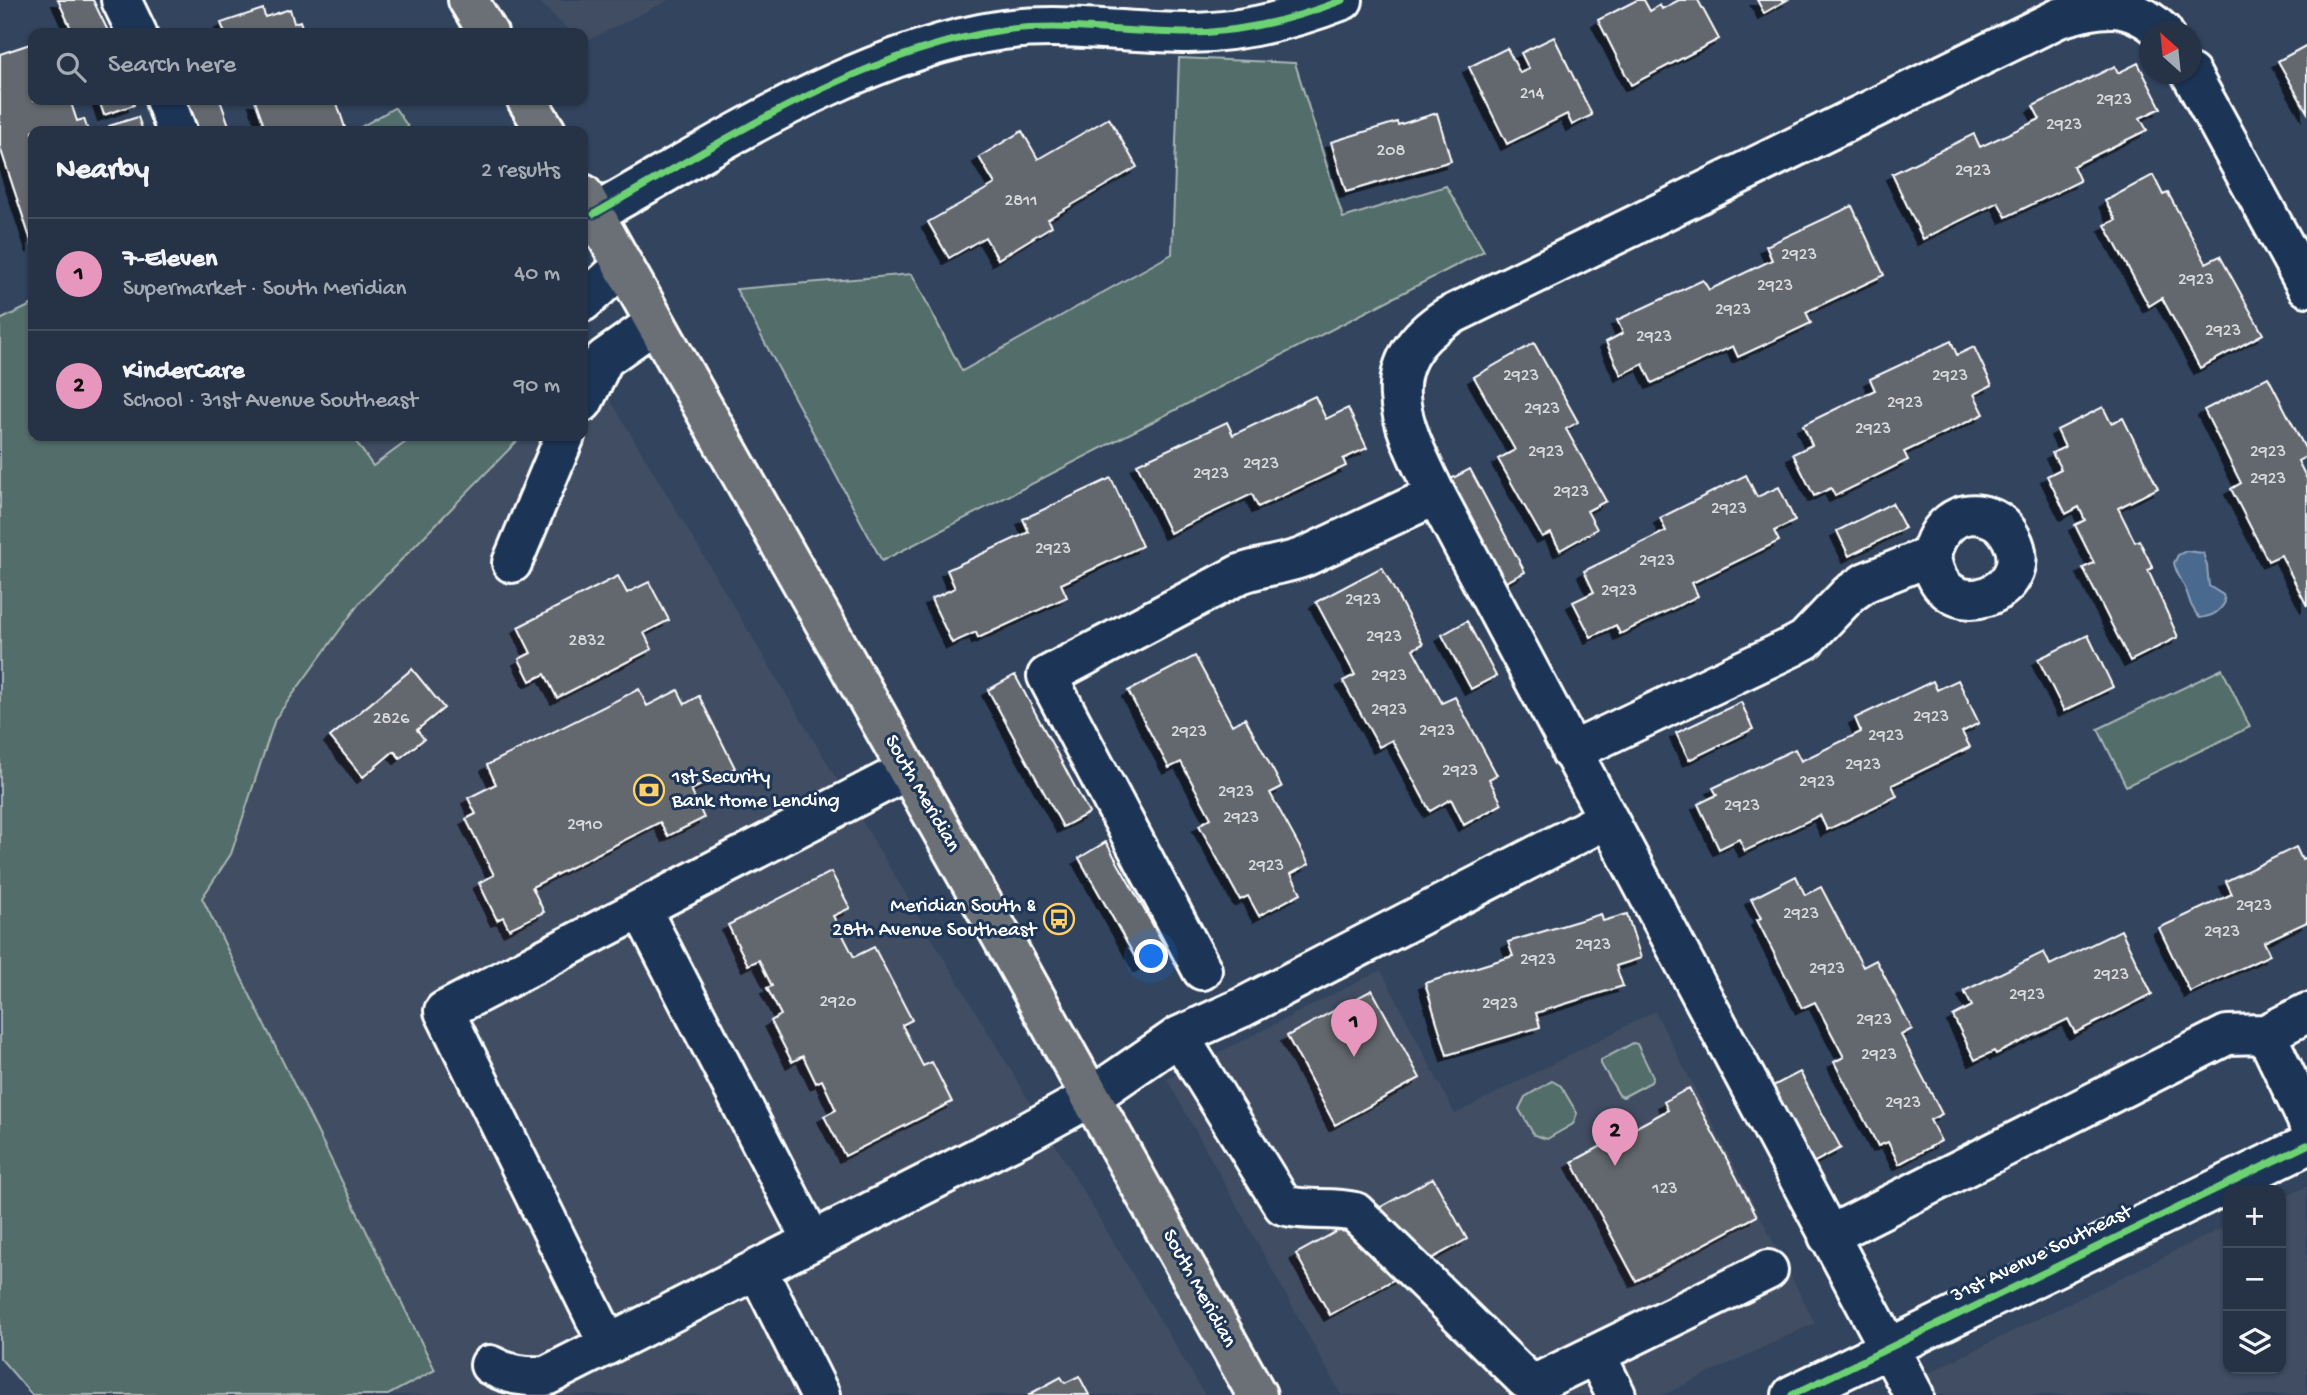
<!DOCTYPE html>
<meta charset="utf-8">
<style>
body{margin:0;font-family:"Gochi Hand",sans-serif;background:#2e3b4d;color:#f1f3f6}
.controls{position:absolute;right:21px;bottom:21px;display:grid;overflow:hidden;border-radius:14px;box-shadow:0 2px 5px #0004}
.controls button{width:63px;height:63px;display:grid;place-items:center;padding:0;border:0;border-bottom:2px solid #424e5f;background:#263346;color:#f1f3f6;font:35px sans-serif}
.compass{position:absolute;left:2139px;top:21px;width:63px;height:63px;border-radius:50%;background:#263346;box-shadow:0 2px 5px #0004;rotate:333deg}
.you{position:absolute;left:1152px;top:957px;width:24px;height:24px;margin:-18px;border:5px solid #fff;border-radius:50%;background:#1a73e8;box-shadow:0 0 0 10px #1a73e833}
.badge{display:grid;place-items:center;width:46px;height:46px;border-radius:50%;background:#e797bd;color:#111;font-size:23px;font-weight:700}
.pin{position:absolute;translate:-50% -58px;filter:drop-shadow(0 2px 4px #0008)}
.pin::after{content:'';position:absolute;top:37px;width:24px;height:21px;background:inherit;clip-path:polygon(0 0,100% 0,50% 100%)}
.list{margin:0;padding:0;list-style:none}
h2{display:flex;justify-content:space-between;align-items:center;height:91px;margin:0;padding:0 28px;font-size:30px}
h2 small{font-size:23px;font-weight:400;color:#a4aab3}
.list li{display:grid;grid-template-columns:46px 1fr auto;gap:21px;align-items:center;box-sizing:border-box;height:112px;padding:0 28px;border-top:2px solid #424e5f}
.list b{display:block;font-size:26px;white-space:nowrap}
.list p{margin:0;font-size:23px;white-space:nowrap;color:#a4aab3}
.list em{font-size:23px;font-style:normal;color:#a4aab3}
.icon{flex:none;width:38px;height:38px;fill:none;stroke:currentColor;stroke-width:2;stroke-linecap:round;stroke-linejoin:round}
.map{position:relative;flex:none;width:2307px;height:1395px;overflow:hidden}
.search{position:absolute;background:#263346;box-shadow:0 2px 5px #0004;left:28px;top:28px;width:560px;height:77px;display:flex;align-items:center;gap:18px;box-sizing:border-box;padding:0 24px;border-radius:14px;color:#a4aab3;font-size:26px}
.panel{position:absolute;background:#263346;box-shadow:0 2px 5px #0004;left:28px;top:126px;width:560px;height:315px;border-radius:14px}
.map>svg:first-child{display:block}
.built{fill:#414e63}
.green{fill:#536d6a;stroke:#a9b6b4;stroke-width:2}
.water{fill:#48698e;stroke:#91a5bb;stroke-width:2}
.building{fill:#64676e;stroke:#fff;stroke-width:2;filter:url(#shadow)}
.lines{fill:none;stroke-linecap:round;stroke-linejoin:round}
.minor-casing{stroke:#fff;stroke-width:44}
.major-casing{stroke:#fff;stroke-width:44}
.minor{stroke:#1d3557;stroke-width:38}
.major{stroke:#6b6f75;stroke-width:38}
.cycleway-casing{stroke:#1d3557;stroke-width:11}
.cycleway{stroke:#6cd273;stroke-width:7}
.labels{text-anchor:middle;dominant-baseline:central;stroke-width:6;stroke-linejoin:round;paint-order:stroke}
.number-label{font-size:18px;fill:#d8d9db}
.poi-label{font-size:21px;fill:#fff;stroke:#1d3557;text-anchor:start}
.street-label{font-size:21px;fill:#fff;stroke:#1d3557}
</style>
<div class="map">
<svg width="2307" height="1395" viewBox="0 0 2307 1395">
<defs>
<filter id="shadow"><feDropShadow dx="-6" dy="6" stdDeviation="0" flood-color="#0009"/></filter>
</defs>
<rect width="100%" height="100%" fill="#32445e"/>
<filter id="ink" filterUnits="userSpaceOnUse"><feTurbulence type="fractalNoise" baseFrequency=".0143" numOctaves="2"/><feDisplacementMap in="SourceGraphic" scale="14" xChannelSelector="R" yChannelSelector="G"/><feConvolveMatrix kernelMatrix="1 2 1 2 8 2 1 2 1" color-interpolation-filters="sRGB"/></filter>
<g filter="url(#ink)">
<path class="built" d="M538 0H669L583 43V33H571Z
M583 354 1205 1395H388L435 1370 201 898 33 436H583Z
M1381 970 1455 1114 1655 1011 1815 1323 1663 1395H1341L1167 1079Z
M2307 1186V1395H1883L2228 1225V1369H2281V1199Z"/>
<path class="green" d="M1179 58 1295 63 1343 218 1446 186 1484 251 882 561 736 289 912 274 962 371 1172 254Z
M395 108 411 131H354L394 108Z
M33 304V436H352L373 466 414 436H522L361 601 275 719 231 854 202 898 435 1370 388 1395H32L0 1358V320Z
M2222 669 2250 727 2126 786 2098 729Z
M1633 1043 1637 1044 1653 1077 1651 1082 1623 1097 1619 1095 1601 1064V1060Z
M1552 1081 1561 1086 1577 1113 1573 1124 1547 1139 1534 1135 1519 1109 1525 1097Z"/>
<path class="water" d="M2186 551 2203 553 2207 566 2209 586 2223 595 2225 602C2219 613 2212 616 2200 618 2187 603 2191 599 2184 586 2180 578 2176 572 2174 563L2178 555Z"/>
<path class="building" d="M58 0H93L109 33H73Z
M1637 0H1644L1650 11 1660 5 1662 9 1679 0H1698L1719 39 1631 85 1598 20Z
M1757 0H1787L1764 13Z
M263 9 265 17 290 9 294 23 300 21 304 33H225L221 23Z
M1554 37 1592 115 1572 125 1567 114 1507 144 1469 67 1507 48 1520 73 1529 69 1521 53Z
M33 43V100H70L77 121 84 119 88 131H33V247L0 147V54Z
M2307 45V112L2278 61Z
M2138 63 2161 108 2140 118 2147 130 2073 166 2080 181 2006 217 1998 202 1923 239 1892 174 1974 134 1980 147 2040 119 2033 106 2115 66 2118 73Z
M99 100H133L134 105 104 115Z
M187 100H220L231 131H198Z
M255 100H336L346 131H266Z
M1437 113 1451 161 1346 192 1331 142 1397 122 1398 125Z
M138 117 143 131H110L109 126Z
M1109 118 1137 167 1048 219 1052 226 998 259 985 237 949 258 928 222 995 184 979 157 1022 131 1038 159Z
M2153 175 2163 195 2168 193 2206 263 2220 256 2263 334 2200 368 2162 298 2149 306 2105 225 2116 220 2105 201Z
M1852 206 1884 275 1806 312 1811 323 1738 357 1733 346 1652 383 1643 364 1621 375 1606 342 1623 333 1617 320 1703 280 1709 290 1772 260 1766 246Z
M1951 341 1957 355 1974 347 1992 385 1974 394 1984 414 1904 452 1908 460 1835 496 1831 488 1814 496 1793 454 1812 445 1803 425 1875 390 1870 379Z
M1534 343 1578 422 1566 429 1606 501 1587 511 1597 529 1560 550 1551 533 1542 537 1498 459 1515 450 1474 377Z
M2268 377 2307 452V456L2298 461 2307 479V606L2281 555 2268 561 2231 489 2241 483 2204 410Z
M1315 396 1326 419 1348 408 1367 448 1343 459 1346 466 1258 507 1252 494 1170 533 1137 464 1227 422 1233 435Z
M2103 407 2111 423 2123 418 2158 488 2118 508 2135 542 2139 540 2153 568 2148 570 2178 637 2130 661 2083 568 2094 563 2075 525 2085 520 2079 507 2066 514 2047 476 2061 469 2052 453 2065 447 2057 430Z
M1470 469 1525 572 1497 587 1443 483Z
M1746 475 1757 497 1779 487 1795 521 1774 531 1779 541 1692 583 1698 596 1620 634 1616 625 1591 637 1573 602 1594 592 1584 571 1666 531 1660 518Z
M1111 478 1142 546 1061 584 1067 597 978 638 976 632 952 643 931 599 955 588 947 570 1029 532 1023 519Z
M1892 503 1905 528 1849 556 1837 531Z
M1382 567 1423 644 1413 649 1442 703 1455 697 1497 775 1489 779 1502 804 1464 825 1451 799 1430 811 1392 740 1379 747 1343 681 1355 675 1316 602Z
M618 576 627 593 649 582 669 620 644 633 652 649 557 698 545 674 530 681 519 659 531 653 518 627Z
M1467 621 1496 676 1471 689 1442 635Z
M2088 635 2113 687 2064 711 2038 659Z
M1195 656 1232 725 1245 718 1282 787 1270 793 1309 864 1291 874 1301 893 1259 916 1248 896 1240 900 1199 825 1211 818 1181 762 1169 768 1128 691Z
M412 669 444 708 417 730 424 739 400 758 394 751 363 777 330 737Z
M1015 675 1089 813 1063 827 988 690Z
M1958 680 1979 723 1962 732 1970 747 1892 785 1897 796 1827 830 1820 815 1745 851 1739 839 1719 849 1698 804 1717 795 1713 788 1795 749 1801 761 1861 732 1855 718 1933 681 1937 690Z
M639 689 647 706 678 690 685 704 699 696 735 768 691 790 704 818 668 836 660 822 532 887 544 912 509 929 503 917 497 920 479 883 494 875 466 819 476 814 468 798 496 784 487 765Z
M1741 702 1753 729 1689 760 1676 733Z
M1106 842 1167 950 1140 966 1079 858Z
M2296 847 2302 860 2307 857V922L2264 942 2270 955 2190 992 2159 928 2232 894 2226 881Z
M831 872 850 908 833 916 854 957 874 947 912 1020 902 1025 923 1066 932 1062 952 1102 845 1156 824 1116 836 1110 822 1080 816 1083 803 1056 792 1062 771 1021 781 1015 767 988 772 986 759 960 748 965 728 925Z
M1796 876 1805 895 1821 887 1863 967 1876 960 1912 1029 1901 1035 1942 1114 1930 1120 1941 1141 1899 1164 1888 1142 1878 1146 1834 1062 1844 1057 1815 1002 1802 1008 1757 920 1761 918 1751 899Z
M1601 914 1603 921 1627 914 1641 958 1616 966 1623 986 1536 1013 1540 1027 1447 1055 1425 983 1513 956 1508 942Z
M2121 930 2152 994 2075 1033 2068 1019 1996 1054 1994 1051 1975 1060 1953 1016 1972 1006 1964 991 2044 952 2050 965Z
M1372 990 1420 1078 1335 1125 1287 1036Z
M1800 1072 1841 1148 1813 1163 1773 1086Z
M1689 1088 1757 1216 1636 1281 1572 1162 1668 1110 1664 1102Z
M1433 1178 1467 1239 1330 1315 1296 1254Z
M1079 1376 1089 1395H1028L1061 1377 1065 1383Z"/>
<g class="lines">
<g class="minor-casing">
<path id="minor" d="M121 0 137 33
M2191 74 2307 287
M165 100 177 131
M594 214C719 144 860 51 1003 30 1065 22 1127 33 1188 33 1241 33 1294 19 1343 0
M583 302 623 266
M583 402 604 359 655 323
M512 563 565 436
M1571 752 1792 647 1805 640 1849 594 1866 582 1931 556C1936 529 1958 506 1988 517 1998 520 2006 528 2011 538 2041 592 1941 634 1931 556
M641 909 812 1241
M1202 970 1047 676 1240 574C1261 566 1283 565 1304 557L1436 495
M2266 1034 2307 1120
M1179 1036 1283 1205C1306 1212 1331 1206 1355 1212L1525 1379 1541 1381 1768 1270
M1828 1236 2227 1035 2266 1034 2307 1013
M757 1269 820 1395
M608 1344 444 1011 908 770
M1596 1355 1616 1395
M490 1365C508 1375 525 1377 546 1376L1024 1134 1091 1097 1179 1036 1241 1008 1607 819
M1792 1395 2307 1145
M1914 1395 1436 495C1404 428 1369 367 1447 317L2059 18C2102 5 2129 0 2163 32"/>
</g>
<g class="major-casing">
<path id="major" d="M468 0 488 33
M527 100 546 131
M583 194 1000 934 1257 1395"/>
</g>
<use href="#minor" class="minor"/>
<use href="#major" class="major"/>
<g class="cycleway-casing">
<path id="cycleway" d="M594 214C719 144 860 51 1003 30 1065 22 1127 33 1188 33 1241 33 1294 19 1343 0
M1792 1395 2307 1145"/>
</g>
<use href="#cycleway" class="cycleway"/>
</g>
</g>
<defs>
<g id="bank-ring" transform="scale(1.575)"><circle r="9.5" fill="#1d3557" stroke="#ffd166" stroke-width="1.5"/><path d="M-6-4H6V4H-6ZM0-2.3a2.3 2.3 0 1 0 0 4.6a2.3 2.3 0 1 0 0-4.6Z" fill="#ffd166"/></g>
<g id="bus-ring" transform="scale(1.575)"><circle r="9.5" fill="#1d3557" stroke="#ffd166" stroke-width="1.5"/><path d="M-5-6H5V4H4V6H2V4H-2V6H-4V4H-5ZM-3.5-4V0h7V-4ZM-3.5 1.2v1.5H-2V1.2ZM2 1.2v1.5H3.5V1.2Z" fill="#ffd166"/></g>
</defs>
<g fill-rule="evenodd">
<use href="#bank-ring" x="649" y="790"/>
<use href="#bus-ring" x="1059" y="919"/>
</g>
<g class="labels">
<g class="number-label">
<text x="1532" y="94">214</text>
<text x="2114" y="100">2923</text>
<text x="2064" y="125">2923</text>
<text x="1391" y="151">208</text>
<text x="1973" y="171">2923</text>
<text x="1021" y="201">2811</text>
<text x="1799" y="255">2923</text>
<text x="2196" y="280">2923</text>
<text x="1775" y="286">2923</text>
<text x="1733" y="310">2923</text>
<text x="2223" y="331">2923</text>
<text x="1654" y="337">2923</text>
<text x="1521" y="376">2923</text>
<text x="1950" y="376">2923</text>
<text x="1905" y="403">2923</text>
<text x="1542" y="409">2923</text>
<text x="1873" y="429">2923</text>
<text x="1546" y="452">2923</text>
<text x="2268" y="452">2923</text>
<text x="1261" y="464">2923</text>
<text x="1211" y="474">2923</text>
<text x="2268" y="479">2923</text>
<text x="1571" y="492">2923</text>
<text x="1729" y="509">2923</text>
<text x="1053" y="549">2923</text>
<text x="1657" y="561">2923</text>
<text x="1619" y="591">2923</text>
<text x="1363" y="600">2923</text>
<text x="1384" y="637">2923</text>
<text x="587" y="641">2832</text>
<text x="1389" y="676">2923</text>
<text x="1389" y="710">2923</text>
<text x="1931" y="717">2923</text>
<text x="391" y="719">2826</text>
<text x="1437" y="731">2923</text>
<text x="1189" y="732">2923</text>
<text x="1886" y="736">2923</text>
<text x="1863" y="765">2923</text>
<text x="1460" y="771">2923</text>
<text x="1817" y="782">2923</text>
<text x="1236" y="792">2923</text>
<text x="1742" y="806">2923</text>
<text x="1241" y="818">2923</text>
<text x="585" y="825">2910</text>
<text x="1266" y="866">2923</text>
<text x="2254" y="906">2923</text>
<text x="1801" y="914">2923</text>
<text x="2222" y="932">2923</text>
<text x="1593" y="945">2923</text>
<text x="1538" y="960">2923</text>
<text x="1827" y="969">2923</text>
<text x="2111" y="975">2923</text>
<text x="2027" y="995">2923</text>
<text x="838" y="1002">2920</text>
<text x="1500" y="1004">2923</text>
<text x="1874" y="1020">2923</text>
<text x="1879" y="1055">2923</text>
<text x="1903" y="1103">2923</text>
<text x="1665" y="1189">123</text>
</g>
<g class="poi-label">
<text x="672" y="778">1st Security<tspan x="672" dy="24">Bank Home Lending</tspan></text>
<text x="1036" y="907" text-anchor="end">Meridian South &amp;<tspan x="1036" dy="24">28th Avenue Southeast</tspan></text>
</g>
<g class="street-label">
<text transform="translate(921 794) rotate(60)">South Meridian</text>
<text transform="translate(2042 1255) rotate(-26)">31st Avenue Southeast</text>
<text transform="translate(1198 1289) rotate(61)">South Meridian</text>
</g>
</g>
</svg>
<div class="controls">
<button>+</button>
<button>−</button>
<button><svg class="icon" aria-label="layers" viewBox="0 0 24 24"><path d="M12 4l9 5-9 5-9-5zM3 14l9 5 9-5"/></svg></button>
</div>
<svg class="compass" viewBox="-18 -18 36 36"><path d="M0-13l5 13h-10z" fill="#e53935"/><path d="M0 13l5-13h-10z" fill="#a4aab3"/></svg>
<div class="you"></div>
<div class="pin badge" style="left:1354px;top:1057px">1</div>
<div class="pin badge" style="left:1615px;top:1166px">2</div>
<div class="search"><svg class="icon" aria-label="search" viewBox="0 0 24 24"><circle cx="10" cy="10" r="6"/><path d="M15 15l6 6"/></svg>Search here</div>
<section class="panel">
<h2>Nearby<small>2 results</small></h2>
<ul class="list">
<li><span class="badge">1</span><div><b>7-Eleven</b><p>Supermarket · South Meridian</p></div><em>40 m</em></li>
<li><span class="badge">2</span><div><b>KinderCare</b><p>School · 31st Avenue Southeast</p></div><em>90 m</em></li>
</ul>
</section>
</div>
